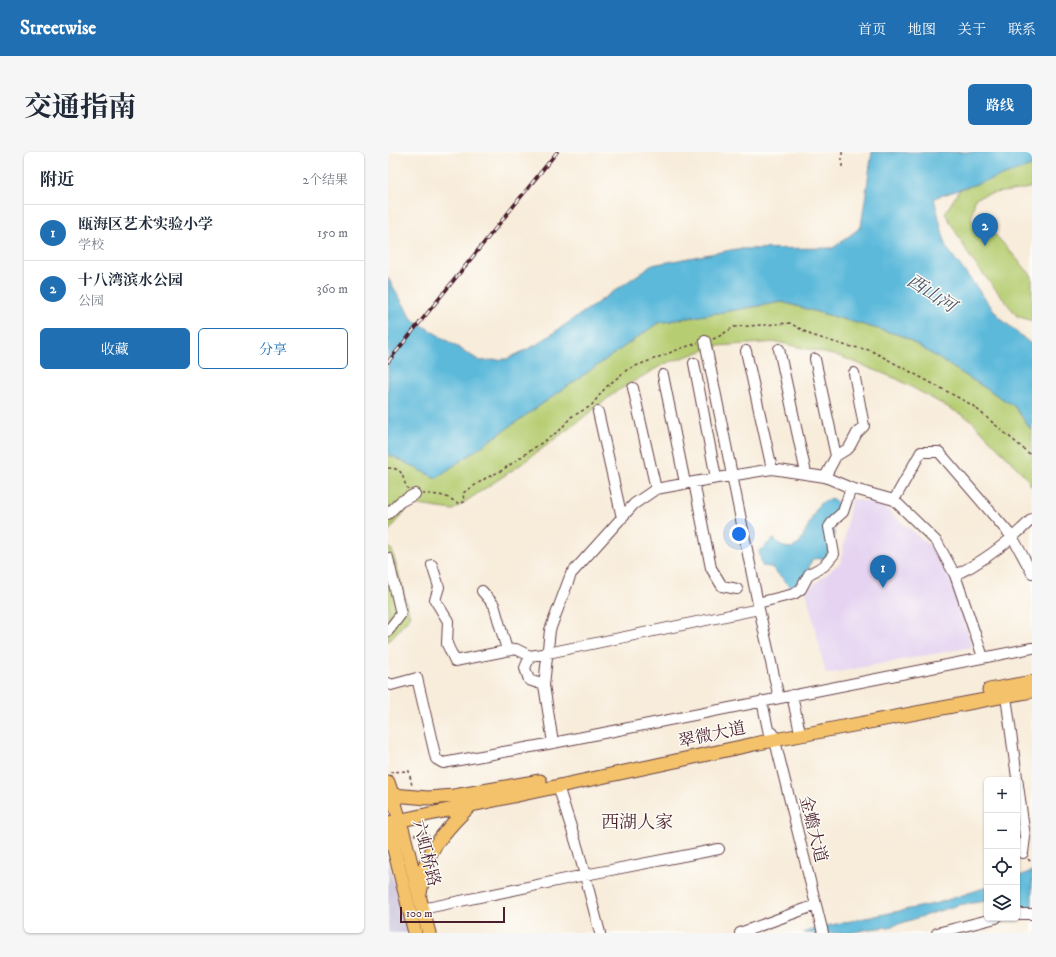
<!DOCTYPE html>
<html lang="zh">
<meta charset="utf-8">
<style>
body{margin:0;font-family:"IM FELL DW Pica","Noto Serif SC",serif;background:#f6f6f7;color:#1f2937}
.controls{position:absolute;right:12px;bottom:12px;display:grid;overflow:hidden;border-radius:6px;box-shadow:0 1px 3px #0004}
.controls button{width:36px;height:36px;display:grid;place-items:center;padding:0;border:0;border-bottom:1px solid #e0e1e3;background:#fff;color:#1f2937;font:20px sans-serif}
.scale{position:absolute;left:12px;bottom:10px;width:105px;box-sizing:border-box;padding-left:4px;border:2px solid #4a1f2b;border-top:0;font-size:11px;line-height:14px;white-space:nowrap;color:#4a1f2b;-webkit-text-stroke:3px #fdfcf7;paint-order:stroke}
.you{position:absolute;left:351px;top:382px;width:14px;height:14px;margin:-10px;border:3px solid #fff;border-radius:50%;background:#1a73e8;box-shadow:0 0 0 6px #1a73e833}
.badge{display:grid;place-items:center;width:26px;height:26px;border-radius:50%;background:#1f6fb2;color:#fff;font-size:13px;font-weight:700}
.pin{position:absolute;translate:-50% -33px;filter:drop-shadow(0 1px 2px #0008)}
.pin::after{content:'';position:absolute;top:21px;width:14px;height:12px;background:inherit;clip-path:polygon(0 0,100% 0,50% 100%)}
.list{margin:0;padding:0;list-style:none}
h2{display:flex;justify-content:space-between;align-items:center;height:52px;margin:0;padding:0 16px;font-size:17px}
h2 small{font-size:13px;font-weight:400;color:#747a83}
.list li{display:grid;grid-template-columns:26px 1fr auto;gap:12px;align-items:center;box-sizing:border-box;height:56px;padding:0 16px;border-top:1px solid #e0e1e3}
.list b{display:block;font-size:15px;white-space:nowrap}
.list p{margin:0;font-size:13px;white-space:nowrap;color:#747a83}
.list em{font-size:13px;font-style:normal;color:#747a83}
.actions{display:flex;gap:8px;padding:12px 16px}
.actions a{flex:1;padding:9px 0;border:1px solid #1f6fb2;border-radius:6px;text-align:center;font-size:14px;color:#1f6fb2}
.actions .main{background:#1f6fb2;color:#fff}
.icon{flex:none;width:22px;height:22px;fill:none;stroke:currentColor;stroke-width:2;stroke-linecap:round;stroke-linejoin:round}
.map{position:relative;flex:none;width:644px;height:781px;overflow:hidden;border-radius:6px}
header{display:flex;align-items:center;gap:24px;box-sizing:border-box;height:56px;padding:0 20px;background:#1f6fb2;color:#fff}
header strong{font-size:19px}
nav{display:flex;gap:22px;margin-inline-start:auto;font-size:14px}
.intro{display:flex;align-items:center;justify-content:space-between;box-sizing:border-box;height:96px;padding:0 24px}
h1{margin:0;font-size:28px}
.button{padding:10px 18px;border-radius:6px;background:#1f6fb2;color:#fff;font-size:14px;font-weight:700}
main{display:flex;gap:24px;padding:0 24px}
aside{flex:1;background:#fff;border-radius:6px;box-shadow:0 1px 3px #0004}
.map>svg:first-child{display:block}
.built{fill:#e5d3f1}
.industrial{fill:#c7c0d9}
.green{fill:#b6cd72;stroke:#80764e}
.water{fill:#5cb9da;stroke:#536c82}
.lines{fill:none;stroke-linecap:round;stroke-linejoin:round}
.minor-casing{stroke:#643e45;stroke-width:12}
.major-casing{stroke:#643e45;stroke-width:15}
.path{stroke:#643e45;stroke-width:1.5;stroke-dasharray:3 3;stroke-linecap:butt}
.minor{stroke:#fff;stroke-width:10}
.major{stroke:#f3c26a;stroke-width:13}
.rail-casing{stroke:#4a1f2b;stroke-width:3.5}
.rail{stroke:#fdfcf7;stroke-width:2;stroke-dasharray:6;stroke-linecap:butt}
.labels{text-anchor:middle;dominant-baseline:central;stroke-width:3;stroke-linejoin:round;paint-order:stroke}
.street-label{font-size:17px;fill:#4a1f2b;stroke:#fdfcf7}
.water-label{font-size:18px;font-style:italic;fill:#505568;stroke:#fdfcf7}
.neighbourhood-label{font-size:18px;fill:#4a1f2b;stroke:#fdfcf7}
</style>
<header>
<strong>Streetwise</strong>
<nav><a>首页</a><a>地图</a><a>关于</a><a>联系</a></nav>
</header>
<div class="intro"><h1>交通指南</h1><a class="button">路线</a></div>
<main>
<aside>
<h2>附近<small>2个结果</small></h2>
<ul class="list">
<li><span class="badge">1</span><div><b>瓯海区艺术实验小学</b><p>学校</p></div><em>150 m</em></li>
<li><span class="badge">2</span><div><b>十八湾滨水公园</b><p>公园</p></div><em>360 m</em></li>
</ul>
<div class="actions"><a class="main">收藏</a><a>分享</a></div>
</aside>
<div class="map">
<svg width="644" height="781" viewBox="0 0 644 781">
<rect width="100%" height="100%" fill="#fdfcf7"/>
<filter id="ink" filterUnits="userSpaceOnUse"><feTurbulence type="fractalNoise" baseFrequency=".025" numOctaves="2"/><feDisplacementMap in="SourceGraphic" scale="8" xChannelSelector="R" yChannelSelector="G"/><feConvolveMatrix kernelMatrix="1 2 1 2 8 2 1 2 1" color-interpolation-filters="sRGB"/></filter>
<filter id="wash" filterUnits="userSpaceOnUse"><feTurbulence type="fractalNoise" baseFrequency=".012" numOctaves="4" result="noise"/><feDisplacementMap in="SourceGraphic" scale="16" xChannelSelector="R" yChannelSelector="G"/><feGaussianBlur stdDeviation="0.9" result="paint"/><feColorMatrix in="noise" values="0 0 0 0 0 0 0 0 0 0 0 0 0 0 0 0 0 1.4 0 .05"/><feComposite in="paint" operator="in"/></filter>
<g filter="url(#wash)">
<rect width="100%" height="100%" fill="#f8ecda"/>
<path class="built" d="M463 347 491 351 544 396 567 434 584 495 438 522 418 439 453 410Z"/>
<path class="industrial" d="M0 707 19 781H0Z"/>
<path class="green" d="M644 9V35C625 41 605 38 587 47L583 68 593 77 605 80 644 124V169L629 164 584 108 557 61 576 31Z
M394 150 515 184 626 254 644 279V335L637 324 583 268 509 227 454 205 389 190 329 194 276 212 229 239 191 269 132 313 65 358 23 352 0 380V302L48 326 270 171Z
M0 394 4 398 22 465 0 490Z"/>
<path class="water" d="M484 0H644V14L546 46 558 95 611 165 644 193V279L626 254 515 184 394 150 270 171 48 326 0 302V126L24 167 92 209 119 207 148 193 264 113 348 97 445 96 473 75Z
M444 346 454 355 443 373 447 383 438 406 424 407 418 424 405 437 383 415 374 414 371 399 386 387 395 395 404 396 411 392 431 352Z
M644 719V754L636 758 629 748V725Z
M599 735V749L570 753 501 775 481 777 462 781H415L424 777 550 751Z"/>
</g>
<g filter="url(#ink)">
<g class="lines">
<g class="minor-casing">
<path id="minor" d="M317 189 371 457
M391 197 418 321
M358 199 384 317
M427 207 448 304 437 325
M306 211 328 326
M275 223 297 331
M245 236 268 337
M210 260 234 366
M448 304 461 296 469 281 476 274 466 221
M306 330 323 416 334 434 349 437
M506 348 533 300H551L625 386 644 421
M0 362 12 350 27 342
M0 406 13 462 0 479
M44 413 51 435 47 448 60 469 59 492 67 509 128 497 142 504 160 501 371 457 391 546
M567 423C595 410 622 389 644 367
M94 439 106 453 119 498
M370 451 406 442 413 437 421 422 436 414 446 402 441 375 446 368 455 360 463 336
M142 504 137 516 141 528 156 533
M0 531 3 533 29 526 48 607 55 611 165 591 644 496
M404 543 411 576
M618 544 637 685 635 701
M374 549 381 582
M385 581 435 781
M165 591 156 533 162 478 183 422 246 352 268 337 306 330 384 317 437 325 463 336 506 348 549 390 567 423 595 505
M170 634 190 697 212 781
M34 757 197 723 331 697
M629 762H644
M352 781 428 753
M549 781 608 766"/>
</g>
<g class="major-casing">
<path id="major" d="M601 538 644 530
M0 630C17 679 27 731 41 781
M0 642 5 643 40 646 66 644 152 629
M0 671 371 591 644 539
M0 673 27 781
M32 742C34 732 35 721 38 711 46 690 67 668 84 652"/>
</g>
<path class="path" d="M454 0V15
M325 187 330 185 346 175 402 171 423 183 459 194 482 198 584 253 644 304
M0 316C18 316 13 327 20 337
M34 342C49 342 58 343 71 352L76 350 75 341 98 326 113 319 172 278 183 265 203 254 218 235 240 217 294 196 310 191
M2 620 21 619 24 634
M34 673 36 681 41 684
M26 683 36 681
M640 707 644 711"/>
<use href="#minor" class="minor"/>
<use href="#major" class="major"/>
<g class="rail-casing">
<path id="rail" d="M0 210 169 0"/>
</g>
<use href="#rail" class="rail"/>
</g>
</g>
<g class="labels">
<g class="street-label">
<text transform="translate(324 583) rotate(-12)">翠微大道</text>
<text transform="translate(425 677) rotate(76)">金蟾大道</text>
<text transform="translate(38 701) rotate(76)">六虹桥路</text>
</g>
<g class="water-label">
<text transform="translate(543 142) rotate(33)">西山河</text>
</g>
<g class="neighbourhood-label">
<text x="249" y="671">西湖人家</text>
</g>
</g>
</svg>
<div class="controls">
<button>+</button>
<button>−</button>
<button><svg class="icon" aria-label="locate" viewBox="0 0 24 24"><circle cx="12" cy="12" r="6"/><path d="M12 2v4M12 18v4M2 12h4M18 12h4"/></svg></button>
<button><svg class="icon" aria-label="layers" viewBox="0 0 24 24"><path d="M12 4l9 5-9 5-9-5zM3 14l9 5 9-5"/></svg></button>
</div>
<div class="scale">100 m</div>
<div class="you"></div>
<div class="pin badge" style="left:495px;top:436px">1</div>
<div class="pin badge" style="left:597px;top:94px">2</div>
</div>
</main>
